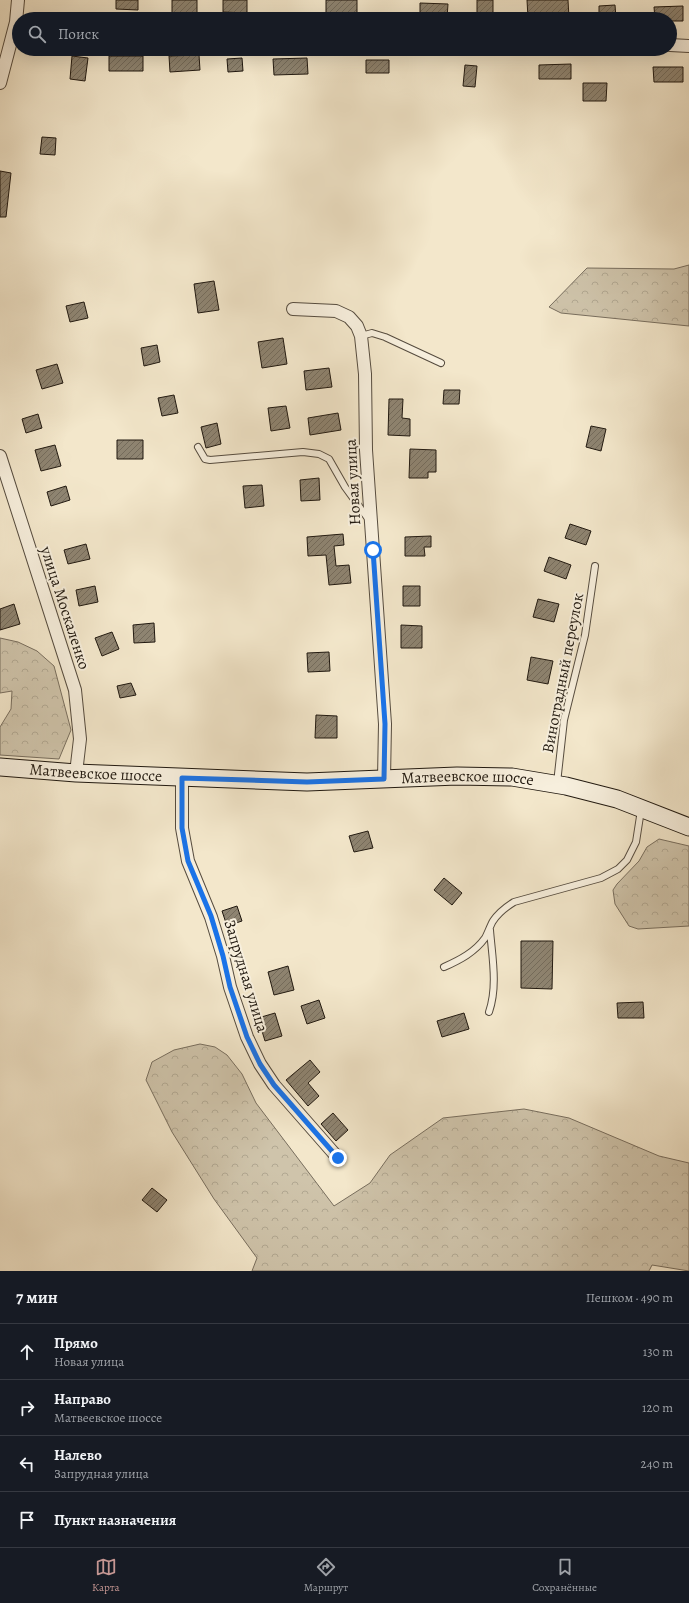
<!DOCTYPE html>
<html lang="ru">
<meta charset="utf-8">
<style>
body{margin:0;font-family:Alegreya,serif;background:#242831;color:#f1f3f6}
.stop{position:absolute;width:12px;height:12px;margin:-9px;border:3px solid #1a73e8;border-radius:50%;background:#fff}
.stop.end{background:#1a73e8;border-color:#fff;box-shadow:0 1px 4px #0008}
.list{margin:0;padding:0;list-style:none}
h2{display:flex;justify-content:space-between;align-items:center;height:52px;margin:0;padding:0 16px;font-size:17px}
h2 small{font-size:13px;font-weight:400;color:#9ea1a6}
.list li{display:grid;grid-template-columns:26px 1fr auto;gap:12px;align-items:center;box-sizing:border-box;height:56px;padding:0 16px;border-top:1px solid #363941}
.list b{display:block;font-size:15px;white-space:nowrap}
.list p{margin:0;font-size:13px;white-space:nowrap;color:#9ea1a6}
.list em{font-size:13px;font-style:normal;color:#9ea1a6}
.icon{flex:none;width:22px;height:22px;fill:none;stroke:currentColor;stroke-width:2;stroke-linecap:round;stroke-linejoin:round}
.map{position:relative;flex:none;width:689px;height:1271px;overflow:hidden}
.search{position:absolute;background:#171b24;box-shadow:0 4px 16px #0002;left:12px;right:12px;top:12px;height:44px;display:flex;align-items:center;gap:10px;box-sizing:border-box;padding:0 14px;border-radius:22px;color:#9ea1a6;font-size:15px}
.sheet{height:276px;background:#171b24}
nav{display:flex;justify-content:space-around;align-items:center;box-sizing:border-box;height:56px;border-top:1px solid #363941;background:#171b24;font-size:11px;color:#9ea1a6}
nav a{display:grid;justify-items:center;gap:2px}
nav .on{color:#c59692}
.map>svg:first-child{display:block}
.forest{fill:url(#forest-crowns);stroke:#786e5e}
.building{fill:url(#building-hatch);stroke:#211910}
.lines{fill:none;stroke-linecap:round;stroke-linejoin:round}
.lane-casing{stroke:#564c3f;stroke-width:8}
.street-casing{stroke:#564c3f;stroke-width:14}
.secondary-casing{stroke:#211910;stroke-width:19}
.lane{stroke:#f7efdd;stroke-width:6}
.street{stroke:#f7efdd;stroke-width:12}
.secondary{stroke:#f7efdd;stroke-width:17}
.route{stroke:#1a73e8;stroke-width:5}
.labels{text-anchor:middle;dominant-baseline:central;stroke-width:4;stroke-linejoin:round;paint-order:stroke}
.street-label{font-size:16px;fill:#211910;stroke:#f7efdd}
</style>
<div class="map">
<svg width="689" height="1271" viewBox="0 0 689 1271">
<defs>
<pattern id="forest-crowns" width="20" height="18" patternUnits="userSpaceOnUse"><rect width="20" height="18" fill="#cfc4ab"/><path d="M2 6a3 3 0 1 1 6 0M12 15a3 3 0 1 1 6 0" fill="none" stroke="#b1a892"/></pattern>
<pattern id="building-hatch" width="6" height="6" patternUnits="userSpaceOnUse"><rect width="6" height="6" fill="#8e8471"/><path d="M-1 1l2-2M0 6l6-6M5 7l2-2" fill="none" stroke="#746b5b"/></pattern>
</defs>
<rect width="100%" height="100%" fill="#f3e7cb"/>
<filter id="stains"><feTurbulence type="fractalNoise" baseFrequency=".005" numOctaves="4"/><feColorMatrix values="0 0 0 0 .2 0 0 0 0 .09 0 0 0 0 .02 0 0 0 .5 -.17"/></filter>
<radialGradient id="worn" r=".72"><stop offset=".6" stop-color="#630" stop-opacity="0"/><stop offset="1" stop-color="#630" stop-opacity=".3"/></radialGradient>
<path class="forest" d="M689 265V326L561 313 549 307 587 268 674 269Z
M0 638 18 642 37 651 54 666 71 730 59 759 0 755V727L11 709 12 691 0 693Z
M659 839 689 846V926L638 929 629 926 615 904 613 890 617 884 639 861 647 847Z
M200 1044 215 1047 227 1055 242 1074 256 1103 334 1206 370 1183 390 1155 443 1118 524 1109 569 1118 659 1156 689 1163V1271L652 1265 649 1271H252L257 1258 214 1199 172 1132 146 1080 152 1062 174 1050Z"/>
<path class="building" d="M116 0H138V10L116 9Z
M172 0H197V15H172Z
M223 0H247V13L223 12Z
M326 0H357V15H326Z
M477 0H493V17H477Z
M527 0H568L569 18H528Z
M420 3 448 4 447 18H420Z
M615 5 616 18 599 19V6Z
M683 6V21H670V19H655L654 7Z
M199 55 200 70 170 72 169 56Z
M72 56 88 58 85 81 70 79Z
M109 56H143V71H109Z
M242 58 243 71 228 72 227 59Z
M307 58 308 74 274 75 273 59Z
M366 60H389V73H366Z
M571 64V79H539V65Z
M465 65 477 66 475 87 463 86Z
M653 67H683V82H654Z
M583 83H607L606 101H583Z
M42 137 56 138 55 155 40 154Z
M0 171 11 173 6 217H0Z
M214 281 219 310 198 313 194 284Z
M84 302 88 318 70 322 66 306Z
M283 338 287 364 262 368 258 342Z
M157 345 160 362 144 366 141 348Z
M57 364 63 383 42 389 36 370Z
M329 368 332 387 306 390 304 371Z
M444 390H460L459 404H443Z
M174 395 178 413 162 416 158 398Z
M389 399H403L402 418 410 419V436L388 435Z
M286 406 290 428 271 431 268 408Z
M338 413 341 430 310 435 308 418Z
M38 414 42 428 26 433 22 419Z
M217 423 221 444 206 448 201 427Z
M591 426 606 429 601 451 586 447Z
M117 440H143V459H117Z
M55 445 61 466 41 471 35 450Z
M410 449 436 450V472H428V478H409Z
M319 478 320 500 301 501 300 480Z
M262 485 264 506 245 508 243 486Z
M66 486 70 500 51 506 47 492Z
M570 524 591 531 586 545 565 538Z
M343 534 344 545 334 546 336 566 349 565 351 583 329 585 326 555 308 556 307 537Z
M431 536V547H424L425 556H405V537Z
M86 544 90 559 68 564 64 550Z
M549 557 571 565 566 579 544 571Z
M95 586 98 602 79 606 76 590Z
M403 586H420V606H403Z
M538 599 559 604 554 622 533 617Z
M14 604 20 624 0 630V609Z
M154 623 155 642 134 643 133 625Z
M401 625 422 626V648H401Z
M112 632 119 649 102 656 95 638Z
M329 652 330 671 308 672 307 653Z
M531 657 553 661 548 684 527 680Z
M131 683 136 695 120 698 117 686Z
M316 715 337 716V738H315Z
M368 831 373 848 354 852 349 836Z
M444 878 462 893 452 905 434 890Z
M237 906 242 921 227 926 222 911Z
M521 941H553L552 989 521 988Z
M288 966 294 990 274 995 268 972Z
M319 1000 325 1018 307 1024 301 1006Z
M643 1002 644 1018H618L617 1003Z
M275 1013 282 1036 265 1041 258 1018Z
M464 1013 469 1029 442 1037 437 1021Z
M310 1060 320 1072 308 1083 319 1096 308 1106 286 1080Z
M333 1113 348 1130 336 1141 321 1124Z
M152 1188 167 1200 157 1212 142 1200Z"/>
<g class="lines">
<g class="lane-casing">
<path id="lane" d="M361 336 372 333 385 337 441 363
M198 447 205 459 210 460 303 452 319 454 329 459 345 487 369 520
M557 783 564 720 585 635 595 566
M444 967C460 960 475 952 485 938 488 933 490 926 493 921 499 912 506 907 514 902L601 878 618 869 627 860 636 842 641 810
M489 1012C498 986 492 956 490 930"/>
</g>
<g class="street-casing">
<path id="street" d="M670 45 689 46
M0 83 16 22 18 0
M293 309 336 311 349 317 357 326 361 336 365 374 366 450 371 522 385 724 384 779
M0 456 75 690 80 739 76 773
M182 778V828L188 861 211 917 223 956 230 987 247 1037 260 1064 274 1085 338 1158"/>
</g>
<g class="secondary-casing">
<g id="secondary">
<path id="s1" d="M0 767 76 773 307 782 457 776 512 777 566 786 617 799 689 827"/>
</g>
</g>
<use href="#lane" class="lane"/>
<use href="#street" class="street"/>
<use href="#secondary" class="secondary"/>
</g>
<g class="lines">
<path class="route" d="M338 1158 274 1085 260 1064 247 1037 230 987 223 956 211 916 188 861 182 828V778L307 782 384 779 385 724 373 550"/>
</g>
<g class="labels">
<g class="street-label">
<text transform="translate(353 482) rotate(-93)">Новая улица</text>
<text transform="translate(65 608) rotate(72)">улица Москаленко</text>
<text transform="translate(563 673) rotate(-79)">Виноградный переулок</text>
<text stroke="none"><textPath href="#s1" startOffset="96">Матвеевское шоссе</textPath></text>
<text stroke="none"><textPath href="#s1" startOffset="468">Матвеевское шоссе</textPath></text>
<text transform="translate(246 976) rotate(73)">Запрудная улица</text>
</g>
</g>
<rect width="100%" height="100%" filter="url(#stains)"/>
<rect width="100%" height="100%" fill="url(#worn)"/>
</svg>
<div class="stop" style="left:373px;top:550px"></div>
<div class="stop end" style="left:338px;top:1158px"></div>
<div class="search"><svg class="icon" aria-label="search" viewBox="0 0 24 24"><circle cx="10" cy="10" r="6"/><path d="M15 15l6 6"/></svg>Поиск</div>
</div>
<section class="sheet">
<h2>7 мин<small>Пешком · 490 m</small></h2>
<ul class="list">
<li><svg class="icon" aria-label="ahead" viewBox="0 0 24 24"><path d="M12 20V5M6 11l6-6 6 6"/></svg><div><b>Прямо</b><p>Новая улица</p></div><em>130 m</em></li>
<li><svg class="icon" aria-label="right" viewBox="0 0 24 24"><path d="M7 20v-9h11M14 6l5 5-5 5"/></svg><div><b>Направо</b><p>Матвеевское шоссе</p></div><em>120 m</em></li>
<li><svg class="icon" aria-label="left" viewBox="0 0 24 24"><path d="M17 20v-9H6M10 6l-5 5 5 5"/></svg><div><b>Налево</b><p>Запрудная улица</p></div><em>240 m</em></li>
<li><svg class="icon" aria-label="arrive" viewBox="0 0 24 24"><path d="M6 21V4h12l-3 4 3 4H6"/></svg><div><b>Пункт назначения</b></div></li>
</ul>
</section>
<nav>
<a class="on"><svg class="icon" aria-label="map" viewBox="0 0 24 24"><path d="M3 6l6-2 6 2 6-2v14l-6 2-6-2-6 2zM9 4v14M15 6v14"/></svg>Карта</a>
<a><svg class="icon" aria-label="directions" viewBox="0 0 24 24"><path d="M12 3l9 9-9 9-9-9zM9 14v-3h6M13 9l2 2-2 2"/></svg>Маршрут</a>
<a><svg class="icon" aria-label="saved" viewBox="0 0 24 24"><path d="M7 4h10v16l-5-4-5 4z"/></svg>Сохранённые</a>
</nav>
